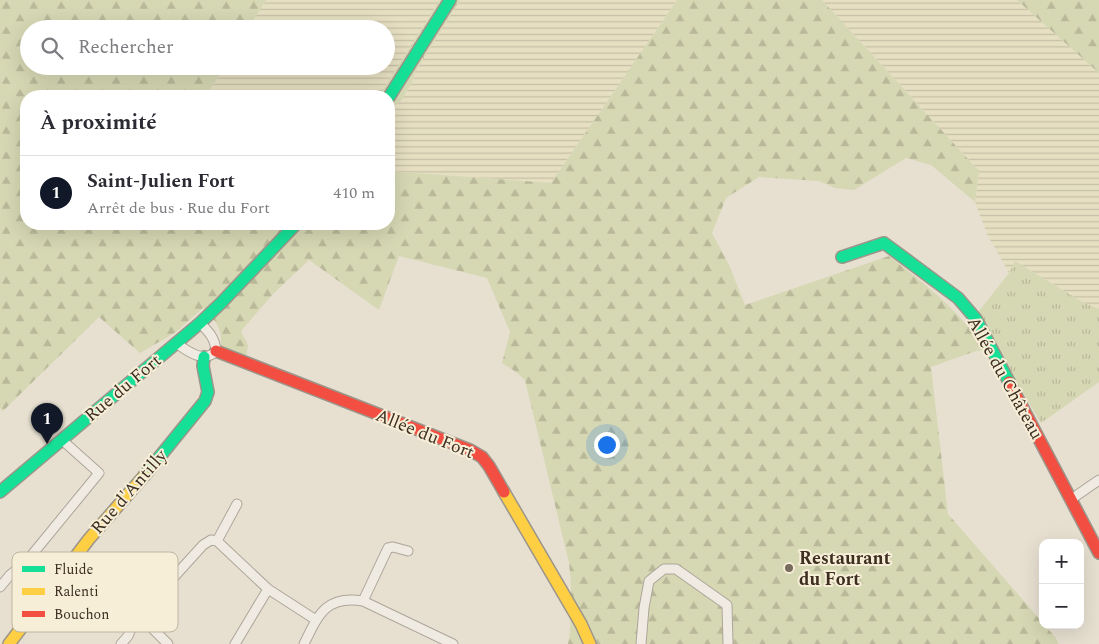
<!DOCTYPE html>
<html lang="fr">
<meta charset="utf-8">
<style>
body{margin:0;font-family:Spectral,serif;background:#f7f7f7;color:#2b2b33}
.controls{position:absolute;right:15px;bottom:15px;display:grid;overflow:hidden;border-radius:10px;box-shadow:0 5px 20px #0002}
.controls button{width:45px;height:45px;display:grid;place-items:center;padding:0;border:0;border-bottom:1px solid #e1e1e2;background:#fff;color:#2b2b33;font:25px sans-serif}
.you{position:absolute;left:606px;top:444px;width:18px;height:18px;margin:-12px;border:4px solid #fff;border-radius:50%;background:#1a73e8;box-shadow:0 0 0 8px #1a73e833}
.badge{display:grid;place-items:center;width:32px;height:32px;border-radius:50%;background:#111827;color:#fff;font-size:16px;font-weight:700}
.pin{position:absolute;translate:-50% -41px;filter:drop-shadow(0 1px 2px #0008)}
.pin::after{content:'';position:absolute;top:26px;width:18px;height:15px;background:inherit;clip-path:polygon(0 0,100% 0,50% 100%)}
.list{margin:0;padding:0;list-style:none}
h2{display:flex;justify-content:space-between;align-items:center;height:65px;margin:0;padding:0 20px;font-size:21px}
h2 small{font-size:16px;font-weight:400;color:#7c7c81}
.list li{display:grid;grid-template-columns:32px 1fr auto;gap:15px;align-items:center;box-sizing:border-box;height:75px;padding:0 20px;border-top:1px solid #e1e1e2}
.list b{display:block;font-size:19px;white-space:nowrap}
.list p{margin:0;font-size:16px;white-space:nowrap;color:#7c7c81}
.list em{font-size:16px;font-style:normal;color:#7c7c81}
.icon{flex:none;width:28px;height:28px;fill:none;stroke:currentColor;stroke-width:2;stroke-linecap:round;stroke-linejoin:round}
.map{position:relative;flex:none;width:1099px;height:644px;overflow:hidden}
.search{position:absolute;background:#fff;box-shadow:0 5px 20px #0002;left:20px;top:20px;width:375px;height:55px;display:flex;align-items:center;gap:12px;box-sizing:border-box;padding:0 18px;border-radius:28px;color:#7c7c81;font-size:19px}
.panel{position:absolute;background:#fff;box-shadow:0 5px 20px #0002;left:20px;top:90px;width:375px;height:140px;border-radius:20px}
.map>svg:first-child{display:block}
.farmland{fill:url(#farmland-rules)}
.grass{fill:url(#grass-tufts)}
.forest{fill:url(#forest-firs)}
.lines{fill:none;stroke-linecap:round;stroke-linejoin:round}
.street-casing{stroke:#ada599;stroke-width:11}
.fast-casing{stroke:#9c958a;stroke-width:14}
.slow-casing{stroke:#9c958a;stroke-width:14}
.jam-casing{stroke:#9c958a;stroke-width:14}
.street{stroke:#efebe3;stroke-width:9}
.fast{stroke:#16e098;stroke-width:11}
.slow{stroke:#ffcf43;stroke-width:11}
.jam{stroke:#f24e42;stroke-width:11}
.poi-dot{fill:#786c5e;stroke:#f7eed8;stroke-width:2}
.labels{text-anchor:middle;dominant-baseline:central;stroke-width:4;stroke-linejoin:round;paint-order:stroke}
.street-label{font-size:18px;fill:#3d2e20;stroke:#f7eed8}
.poi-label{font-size:18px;font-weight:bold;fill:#3d2e20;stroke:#f7eed8;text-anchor:start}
.key{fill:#f7eed8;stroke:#bfb4a1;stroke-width:1}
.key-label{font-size:14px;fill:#3d2e20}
</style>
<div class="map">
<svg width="1099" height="644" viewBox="0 0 1099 644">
<defs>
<pattern id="farmland-rules" width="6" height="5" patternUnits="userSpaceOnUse" patternTransform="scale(1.25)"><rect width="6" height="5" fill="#e6dfc2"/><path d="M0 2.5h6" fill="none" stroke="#c6c0a6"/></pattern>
<pattern id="grass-tufts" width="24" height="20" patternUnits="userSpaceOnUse" patternTransform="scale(1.25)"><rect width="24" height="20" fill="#d6d7b3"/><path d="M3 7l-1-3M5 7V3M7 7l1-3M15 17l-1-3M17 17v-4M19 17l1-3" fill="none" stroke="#b9b99a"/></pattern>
<pattern id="forest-firs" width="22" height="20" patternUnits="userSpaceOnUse" patternTransform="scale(1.25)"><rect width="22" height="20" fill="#d6d7b3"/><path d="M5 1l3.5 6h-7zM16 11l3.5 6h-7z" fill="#b9b99a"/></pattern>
</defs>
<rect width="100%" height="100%" fill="#e7e0d1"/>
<path class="farmland" d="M266 0H440L379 96H213L208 94 225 66H386V29H248Z
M460 0H677L551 183 389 171V114L395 105 402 100 412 82 415 72Z
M822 0H1017L1099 73V309L1084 303 1015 261 1009 273 987 234 975 202 979 171Z"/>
<path class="grass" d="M440 0H460L415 72 412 82 402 100 395 105 389 114V96H379Z
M1015 261 1084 303 1099 309V382L1041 423 996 348 976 351 978 339 968 325 1009 273Z"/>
<path class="forest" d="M0 0H266L248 29H29V66H225L208 93 213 96H26V224H389V171L551 183 677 0H822L979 171 975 202 931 165 906 158 854 190 835 188 819 181 759 177 726 198 712 233 729 265 745 305 889 256C921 281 954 306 978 339L976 351 931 367 948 514 1043 623V625H1045L1055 637 1059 644H568C573 615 572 592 569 563L525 380 516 372 502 363 510 332 487 278 399 256 379 310 309 260 274 293 241 331 248 345 246 358 221 350C222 328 218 323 203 308L176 332 140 353 99 317 3 411 0 408Z
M1017 0H1099V73Z"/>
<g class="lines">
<g class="street-casing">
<path id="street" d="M176 343C187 351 204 364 216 351 215 338 209 332 200 323
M1070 500 1099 480
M217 541 268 589 316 620
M57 580 96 609 116 616 147 623 168 644
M0 587 10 575 26 562 99 473 62 440
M363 601 388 548 393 547 408 551
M121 644 128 636 134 621 203 545 211 540 217 541 237 504
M235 644 268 589
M304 644C318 615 326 595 363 601L453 644
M641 644 644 608 649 581 664 569H676L727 605 728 644"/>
</g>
<g class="fast-casing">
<path id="fast" d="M389 97 450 0
M842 257 884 243 958 298 976 319 1009 382
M144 476 205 401 208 392 203 366 204 357
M0 492 200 323 221 303 296 224"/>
</g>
<g class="slow-casing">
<path id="slow" d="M504 492 581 624 590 644
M9 644 89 539 144 476"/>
</g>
<g class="jam-casing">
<path id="jam" d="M216 351 470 450 482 457 489 466 504 492
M1009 382 1099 553"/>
</g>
<use href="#street" class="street"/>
<use href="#fast" class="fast"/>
<use href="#slow" class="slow"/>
<use href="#jam" class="jam"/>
</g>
<circle class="poi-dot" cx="789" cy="568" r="5"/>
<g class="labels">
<g class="street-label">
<text transform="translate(1005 378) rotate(61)">Allée du Château</text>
<text transform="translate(123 388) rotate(-40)">Rue du Fort</text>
<text transform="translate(425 434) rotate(22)">Allée du Fort</text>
<text transform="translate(129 492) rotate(-49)">Rue d'Antilly</text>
</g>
<g class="poi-label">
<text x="799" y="558">Restaurant<tspan x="799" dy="21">du Fort</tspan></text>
</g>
</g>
<rect x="12" y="552" width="166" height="80" rx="8" class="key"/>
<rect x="22" y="566" width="23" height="6" fill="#16e098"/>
<rect x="22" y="588" width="23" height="7" fill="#ffcf43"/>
<rect x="22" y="611" width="23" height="6" fill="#f24e42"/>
<g class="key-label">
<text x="54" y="574">Fluide</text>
<text x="54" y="596">Ralenti</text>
<text x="54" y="619">Bouchon</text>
</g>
</svg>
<div class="controls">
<button>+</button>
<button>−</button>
</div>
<div class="you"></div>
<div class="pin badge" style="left:47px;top:444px">1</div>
<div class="search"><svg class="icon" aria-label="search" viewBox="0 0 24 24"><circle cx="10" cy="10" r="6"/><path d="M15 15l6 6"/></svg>Rechercher</div>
<section class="panel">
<h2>À proximité<small></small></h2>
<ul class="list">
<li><span class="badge">1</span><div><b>Saint-Julien Fort</b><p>Arrêt de bus · Rue du Fort</p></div><em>410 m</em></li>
</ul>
</section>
</div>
